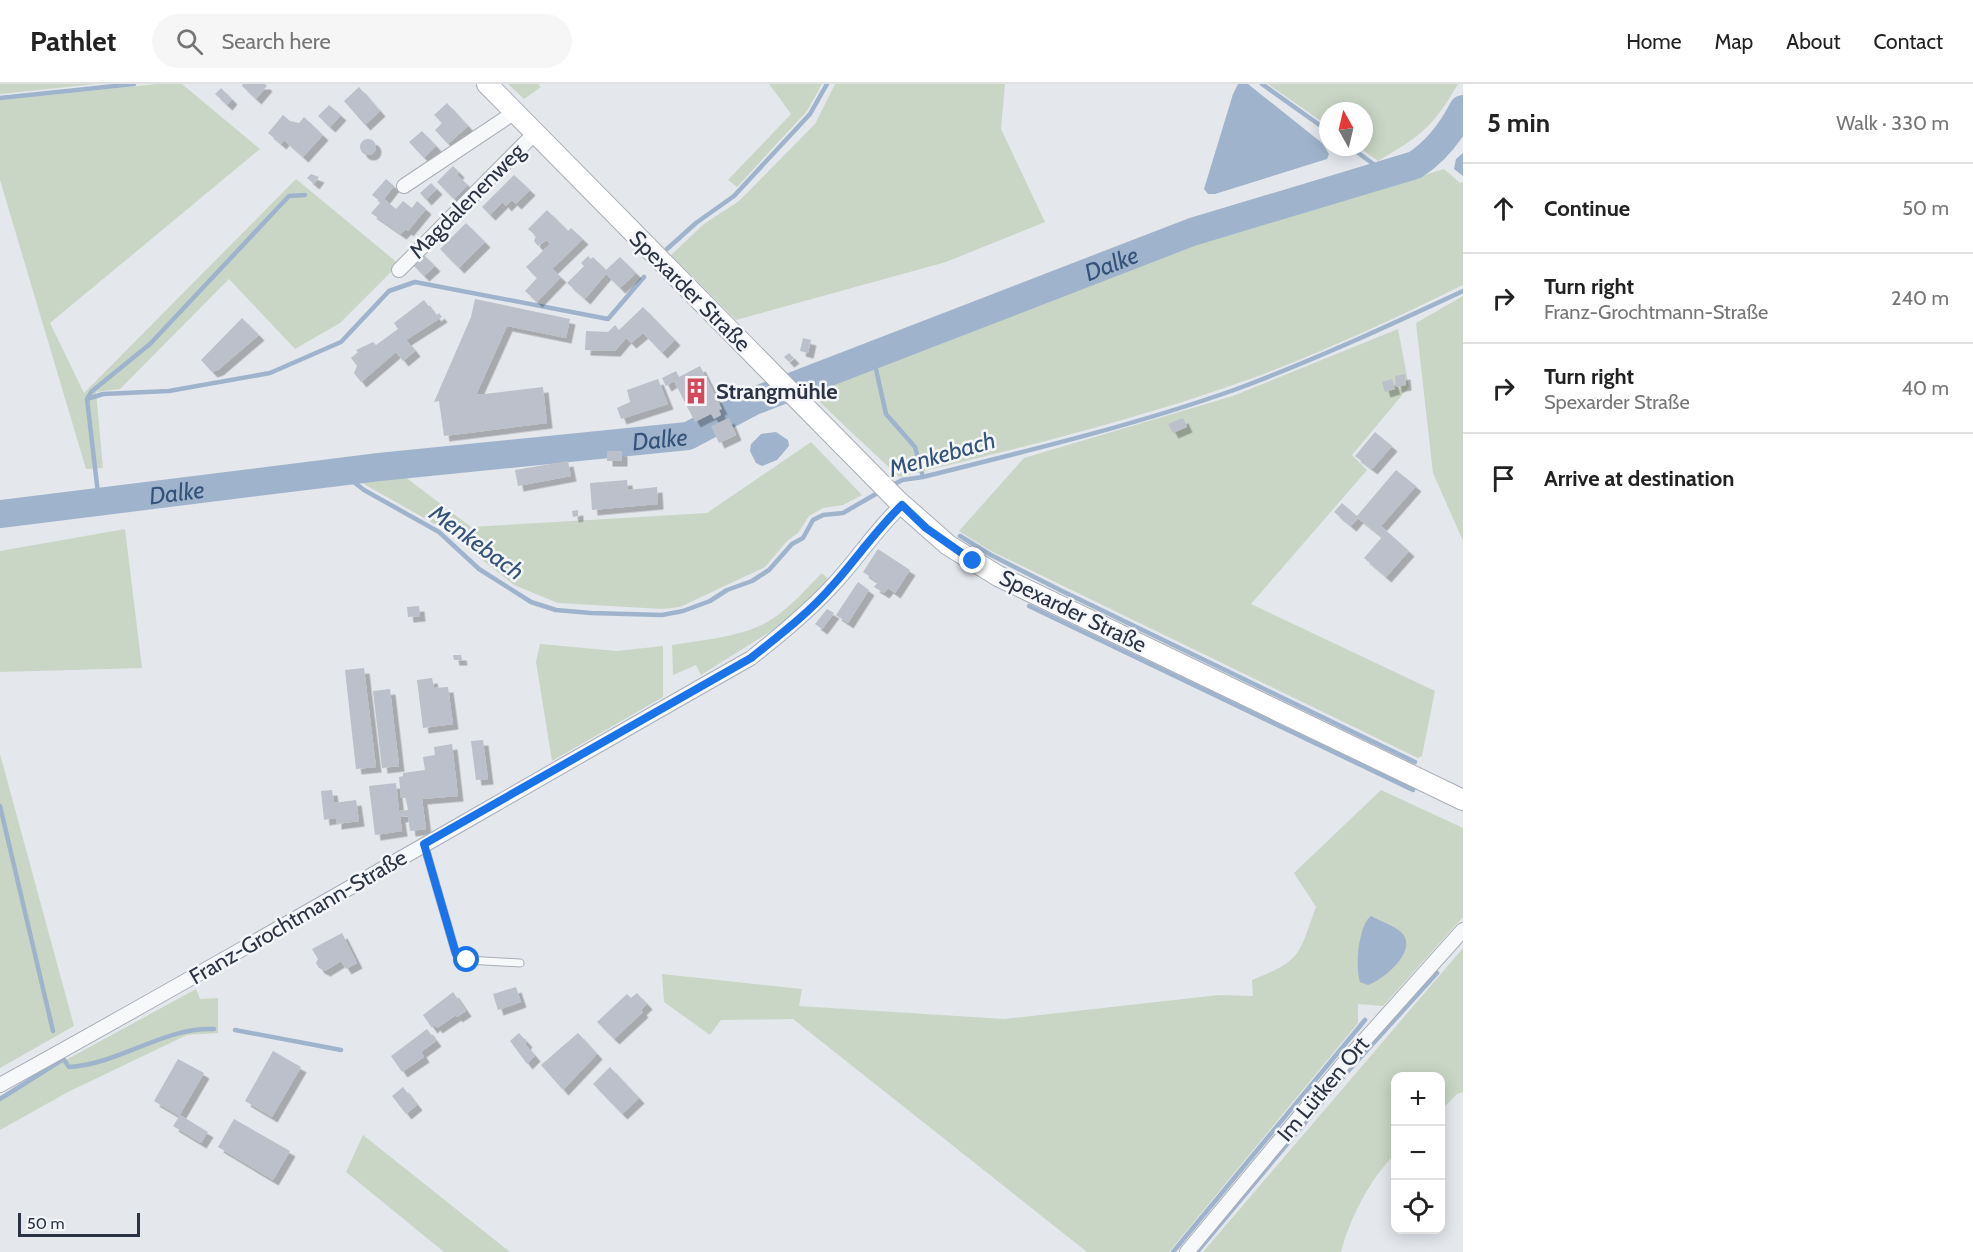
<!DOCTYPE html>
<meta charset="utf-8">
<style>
body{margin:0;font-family:Cabin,sans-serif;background:#f6f6f6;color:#222}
.controls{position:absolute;right:18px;bottom:18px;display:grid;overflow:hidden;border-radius:12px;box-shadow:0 3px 15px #0003}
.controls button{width:54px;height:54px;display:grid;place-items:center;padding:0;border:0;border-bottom:2px solid #e0e0e0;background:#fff;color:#222;font:30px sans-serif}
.compass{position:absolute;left:1319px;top:18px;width:54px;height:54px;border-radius:50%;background:#fff;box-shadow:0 3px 15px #0003;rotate:352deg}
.scale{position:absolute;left:18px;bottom:15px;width:122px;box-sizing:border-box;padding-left:6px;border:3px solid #2b3445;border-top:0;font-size:16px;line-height:21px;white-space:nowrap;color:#2b3445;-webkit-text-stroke:4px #f4f6f9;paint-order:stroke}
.stop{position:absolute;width:18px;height:18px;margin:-14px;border:4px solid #1a73e8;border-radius:50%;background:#fff}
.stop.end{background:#1a73e8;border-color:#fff;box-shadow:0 2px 6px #0008}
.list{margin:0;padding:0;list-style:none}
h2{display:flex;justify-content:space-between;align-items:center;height:78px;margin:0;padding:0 24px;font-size:26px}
h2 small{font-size:20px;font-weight:400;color:#767676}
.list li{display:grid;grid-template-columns:39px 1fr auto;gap:18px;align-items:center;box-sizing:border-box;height:90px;padding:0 24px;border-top:2px solid #e0e0e0}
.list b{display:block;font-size:22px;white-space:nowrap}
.list p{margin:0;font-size:20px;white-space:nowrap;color:#767676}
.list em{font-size:20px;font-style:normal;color:#767676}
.icon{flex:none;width:33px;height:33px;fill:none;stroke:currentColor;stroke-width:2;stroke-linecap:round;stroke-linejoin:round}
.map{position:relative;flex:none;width:1463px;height:1168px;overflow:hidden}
header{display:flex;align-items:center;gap:36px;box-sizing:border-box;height:84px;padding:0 30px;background:#fff;border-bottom:2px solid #e0e0e0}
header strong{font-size:28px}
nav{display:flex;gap:33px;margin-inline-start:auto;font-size:21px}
.search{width:420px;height:54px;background:#f6f6f6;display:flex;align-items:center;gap:15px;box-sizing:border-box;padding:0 21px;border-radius:33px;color:#767676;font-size:22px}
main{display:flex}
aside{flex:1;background:#fff}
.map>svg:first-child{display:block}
.green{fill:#c9d6c5}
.water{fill:#9fb4cc}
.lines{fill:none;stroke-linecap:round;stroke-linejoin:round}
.stream{stroke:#9fb4cc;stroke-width:4.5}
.river{stroke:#9fb4cc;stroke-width:28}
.building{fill:#bbc0ca;filter:url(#shadow)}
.service-casing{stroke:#a9aeb7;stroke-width:9}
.minor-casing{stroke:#a9aeb7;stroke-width:16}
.secondary-casing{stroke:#a9aeb7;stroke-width:22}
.service{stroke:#f7f8fa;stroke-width:7}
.minor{stroke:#f7f8fa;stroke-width:14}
.secondary{stroke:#fff;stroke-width:20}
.route{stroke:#1a73e8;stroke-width:8}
.labels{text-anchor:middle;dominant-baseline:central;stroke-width:5;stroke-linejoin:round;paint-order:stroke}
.street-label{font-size:22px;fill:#2b3445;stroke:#f4f6f9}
.poi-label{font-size:22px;font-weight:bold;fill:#2b3445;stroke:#f4f6f9;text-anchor:start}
.water-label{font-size:24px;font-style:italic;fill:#34527a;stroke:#f4f6f9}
</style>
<header>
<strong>Pathlet</strong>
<div class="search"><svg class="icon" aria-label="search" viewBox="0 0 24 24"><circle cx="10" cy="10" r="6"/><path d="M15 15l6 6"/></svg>Search here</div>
<nav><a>Home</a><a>Map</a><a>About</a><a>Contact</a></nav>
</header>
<main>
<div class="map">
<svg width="1463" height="1168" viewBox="0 0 1463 1168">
<defs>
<filter id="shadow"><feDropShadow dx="5.5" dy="5.5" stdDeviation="0" flood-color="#0004"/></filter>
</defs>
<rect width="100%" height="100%" fill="#e4e7ec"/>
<path class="green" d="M0 0H97L0 10Z
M157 0H182L260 65 50 239 84 309 296 95 399 180 340 239 295 265 229 195 120 305 96 308 103 384 86 385 0 96V16Z
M508 0H538L541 3 524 15Z
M769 0H822L807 27 737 103 728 96 791 30Z
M835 0H1005L1001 45 1045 138 946 178 736 236 671 171 704 140 739 117 815 40Z
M1268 0H1458C1432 44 1422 51 1378 77L1359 63H1364V27H1328V42Z
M1444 85 1460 99 1463 98V201C1394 235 1323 268 1250 295 1136 336 1017 365 899 393L810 309 1200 155 1359 103H1385Z
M1463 212V457L1433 389 1416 239Z
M1398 245 1409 303 1352 371 1367 386 1251 520 1435 607 1422 672 1418 674 991 467 959 447 1024 374 1233 312Z
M811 358 862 411 843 421 823 424 809 432 798 449 787 457 765 483 680 523 662 525 558 519 514 501 442 444 355 395 396 386 471 443 707 429Z
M125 445 142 584 0 588V467Z
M822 489 828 495 787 537 701 591 696 581 673 591 672 561C707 555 749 553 778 531 794 519 808 503 822 489Z
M540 560 617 567 663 562V613L552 677 536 578Z
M0 670 74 942 0 984Z
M1381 706 1463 744V833L1383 922 1358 920V939L1169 1168H1087L793 935 721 936 710 951 664 918 662 890 802 905 799 922 1004 935 1219 911 1253 912 1252 896C1302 876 1298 872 1316 823L1294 789Z
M1463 864V1008L1457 1010 1441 1026 1440 992H1396L1395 1070C1370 1095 1350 1134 1341 1168H1203Z
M196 905 200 915 218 914V949L187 951 68 1008 0 1046V1012Z
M363 1051 510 1168H444L346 1088Z"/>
<path class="water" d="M1238 0H1248L1322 59 1329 70 1327 75 1215 110H1208L1204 105 1233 10Z
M1463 69V92L1454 85 1456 75Z
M776 348 788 356 789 362 777 376 762 382 756 379 750 367 751 360 761 350Z
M1371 832C1380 837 1393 841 1401 848 1420 866 1383 896 1368 901L1360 898C1355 884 1358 842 1371 832Z"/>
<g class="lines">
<path class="stream" d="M1262 0 1328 47
M0 14 134 0
M1350 63 1383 87 1384 92
M667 165 696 139 734 112 810 30 827 0
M873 272 886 330 915 363 923 393
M87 315 91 308 150 260 289 112 305 111
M341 388 364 406 439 448 479 485 531 518 556 526 591 529 662 531 683 527 710 517 727 506 752 497 769 486 792 460 803 454 813 436 823 431 843 429 881 407
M891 402 902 396 923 393C1027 367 1132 342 1234 306 1312 277 1388 242 1463 207
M99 418 87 315 103 310 169 307 270 289 341 258 389 207 415 198 608 235 644 193
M960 452 991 471 1064 508 1415 678
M1029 522 1413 706
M0 722 53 947
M235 946 341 966
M62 973 69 983C120 980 163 943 214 945
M0 1015 62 976
M1173 1168 1365 936
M1197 1168 1349 986 1437 889"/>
<path class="river" id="s1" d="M0 430 379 383 688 352 754 317 1192 148 1415 81C1437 67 1451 48 1463 25"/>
</g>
<path class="building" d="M243 0H265L267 2 256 15 242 2Z
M359 3 380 27 365 41 344 17Z
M221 4 232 15 227 21 215 10Z
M447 19 468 42 448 60 435 46 442 39 434 31Z
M329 21 341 31 330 43 318 32Z
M283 31 290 37 299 39 304 33 323 51 303 73 284 56 281 60 268 49Z
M422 47 436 62 424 74 409 58Z
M360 63a8 8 0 1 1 16 0a8 8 0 1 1-16 0Z
M453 82 459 88 457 91 468 101 454 115 437 98Z
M311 90 319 93 314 100 307 94Z
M514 91 530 106 516 120 512 116 506 122 503 118 490 131 482 123Z
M386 95 394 102 384 115 396 125 403 117 412 124 417 117 426 125 408 147 406 145 401 150 371 129 381 118 372 111Z
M431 99 437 105 426 116 420 109Z
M547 126 568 147 571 144 583 155 552 185 561 193 537 218 525 207 537 194 526 183 550 160 547 156 538 162 534 157 536 152 528 145Z
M466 139 485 158 459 184 440 165Z
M423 170 435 182 424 192 413 181Z
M588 172 591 175 593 173 606 186 620 173 636 189 620 204 606 190 585 215 567 199 584 182 581 179Z
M475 215 570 235 566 254 507 242 476 311 543 303 547 339 444 352 439 317 434 318 471 233Z
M424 216 436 232 439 229 442 233 406 256 415 267 403 277 396 268 361 298 354 289 357 282 351 274 358 268 356 266 373 258 376 261 398 245 394 239Z
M643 223 675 256 662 269 643 249 631 259 626 254 615 267 585 266 586 247 608 248 615 241 619 246Z
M242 234 259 251 218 286 212 288 201 276Z
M803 254 811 256 808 269 800 267Z
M789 269 794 274 789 278 784 273Z
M700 282 722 325 719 326 721 331 714 335 711 330 695 338 674 297 666 302 662 294 676 287 679 293Z
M1405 290 1406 301 1396 303 1395 292Z
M658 295 668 320 621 335 617 324 630 318 627 306Z
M1392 295 1395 305 1385 308 1382 298Z
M729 334 736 351 719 359 711 342Z
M1183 334 1187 343 1173 349 1168 340Z
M1375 348 1392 362 1372 385 1355 372Z
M607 367H622V377H607Z
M568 377 571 392 518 402 515 386Z
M1396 386 1416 402 1381 442 1409 467 1386 493 1364 474 1382 453 1358 434 1351 442 1334 428 1342 419 1357 432Z
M627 396 628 406 657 403 658 420 592 426 590 399Z
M578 426V432L573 433 572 427Z
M878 465 910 486 895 509 888 504 884 509 874 503 878 498 863 488Z
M858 498 869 506 848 539 836 531Z
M419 522 420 532 408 533 407 523Z
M827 525 834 529 822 545 815 540Z
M453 571H461L462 576H454Z
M364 584 376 683 356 685 345 586Z
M432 594 434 604 448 603 453 640 423 644 417 596Z
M390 605 399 682 382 684 373 607Z
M483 656 488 695 476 696 471 657Z
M452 660 458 712 422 715 426 745 410 747 408 732 400 733 402 747 375 751 369 702 396 699 399 727 408 726 406 714H401L399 693 403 692V689L425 686 423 673 435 671 434 663Z
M332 706 334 719 356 716 359 737 336 740V734L324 736 321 707Z
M342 849 357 879 346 885 341 877 325 887 319 884 316 879 318 875 312 865Z
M516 903 521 918 498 926 493 910Z
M453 908 466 927 457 933 456 931 437 944 435 941 432 944 423 931Z
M637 909 647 920 641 926 643 928 614 955 597 938 627 910 631 914Z
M427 945 436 957 421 968 424 973 402 988 391 972Z
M519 949 527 958 525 960 535 972 527 980 510 957Z
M578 949 597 970 563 1006 541 981Z
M273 967 301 983 272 1033 245 1017Z
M178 975 204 989 179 1032 154 1017Z
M610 983 639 1014 622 1030 593 1000Z
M403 1003 417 1021 406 1030 392 1012Z
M180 1031 208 1048 201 1059 173 1042Z
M234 1035 290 1067 273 1096 218 1063Z"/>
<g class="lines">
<g class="service-casing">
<path id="service" d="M424 760 456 870 467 876 520 879"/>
</g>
<g class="minor-casing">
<path id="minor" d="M404 102 515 28
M399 186 535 49
M0 1001C252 862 501 716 751 574 780 551 807 529 832 502 857 476 875 446 902 421
M1187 1168 1344 979 1463 846"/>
</g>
<g class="secondary-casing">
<path id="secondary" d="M487 0 897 416 948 461 998 492 1463 716"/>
</g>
<use href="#service" class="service"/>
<use href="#minor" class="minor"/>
<use href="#secondary" class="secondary"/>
</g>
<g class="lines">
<path class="route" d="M467 876 456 870 424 760 751 574C780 551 809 529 833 501 857 474 876 446 902 421L926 444 973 477"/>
</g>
<defs>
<g id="building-bare" transform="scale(2.07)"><path d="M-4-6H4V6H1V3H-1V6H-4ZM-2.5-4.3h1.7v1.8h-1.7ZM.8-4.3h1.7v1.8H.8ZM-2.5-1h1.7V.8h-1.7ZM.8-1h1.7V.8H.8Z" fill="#d1495b" stroke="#f4f6f9" stroke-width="2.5" paint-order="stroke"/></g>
</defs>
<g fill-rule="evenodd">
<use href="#building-bare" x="696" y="307"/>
</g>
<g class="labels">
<g class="street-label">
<text transform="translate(467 117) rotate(-45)">Magdalenenweg</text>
<text transform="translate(690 207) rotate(45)">Spexarder Straße</text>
<text transform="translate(1073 527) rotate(26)">Spexarder Straße</text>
<text transform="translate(298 833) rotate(-30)">Franz-Grochtmann-Straße</text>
<text transform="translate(1323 1005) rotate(-50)">Im Lütken Ort</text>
</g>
<g class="poi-label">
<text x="716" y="307">Strangmühle</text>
</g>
<g class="water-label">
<text stroke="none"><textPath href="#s1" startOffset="1150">Dalke</textPath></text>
<text stroke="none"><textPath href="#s1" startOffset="664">Dalke</textPath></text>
<text transform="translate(942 370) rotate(-16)">Menkebach</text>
<text stroke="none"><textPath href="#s1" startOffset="178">Dalke</textPath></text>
<text transform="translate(477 458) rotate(36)">Menkebach</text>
</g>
</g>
</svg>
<div class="controls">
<button>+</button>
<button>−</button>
<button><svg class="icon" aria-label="locate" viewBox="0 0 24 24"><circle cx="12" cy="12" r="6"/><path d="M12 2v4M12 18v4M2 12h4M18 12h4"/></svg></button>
</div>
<svg class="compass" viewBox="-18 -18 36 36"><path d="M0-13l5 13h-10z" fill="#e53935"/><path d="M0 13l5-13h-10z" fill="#767676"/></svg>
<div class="scale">50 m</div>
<div class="stop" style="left:467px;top:876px"></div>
<div class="stop end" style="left:973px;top:477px"></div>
</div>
<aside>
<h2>5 min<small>Walk · 330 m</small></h2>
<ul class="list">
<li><svg class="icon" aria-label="ahead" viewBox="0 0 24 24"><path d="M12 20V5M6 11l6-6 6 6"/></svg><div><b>Continue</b></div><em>50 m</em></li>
<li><svg class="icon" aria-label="right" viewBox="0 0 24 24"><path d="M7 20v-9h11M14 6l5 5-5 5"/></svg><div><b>Turn right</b><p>Franz-Grochtmann-Straße</p></div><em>240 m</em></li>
<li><svg class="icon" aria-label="right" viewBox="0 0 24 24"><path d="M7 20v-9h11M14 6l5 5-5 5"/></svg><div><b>Turn right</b><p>Spexarder Straße</p></div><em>40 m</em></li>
<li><svg class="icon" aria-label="arrive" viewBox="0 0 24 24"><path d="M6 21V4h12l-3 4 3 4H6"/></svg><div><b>Arrive at destination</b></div></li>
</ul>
</aside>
</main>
